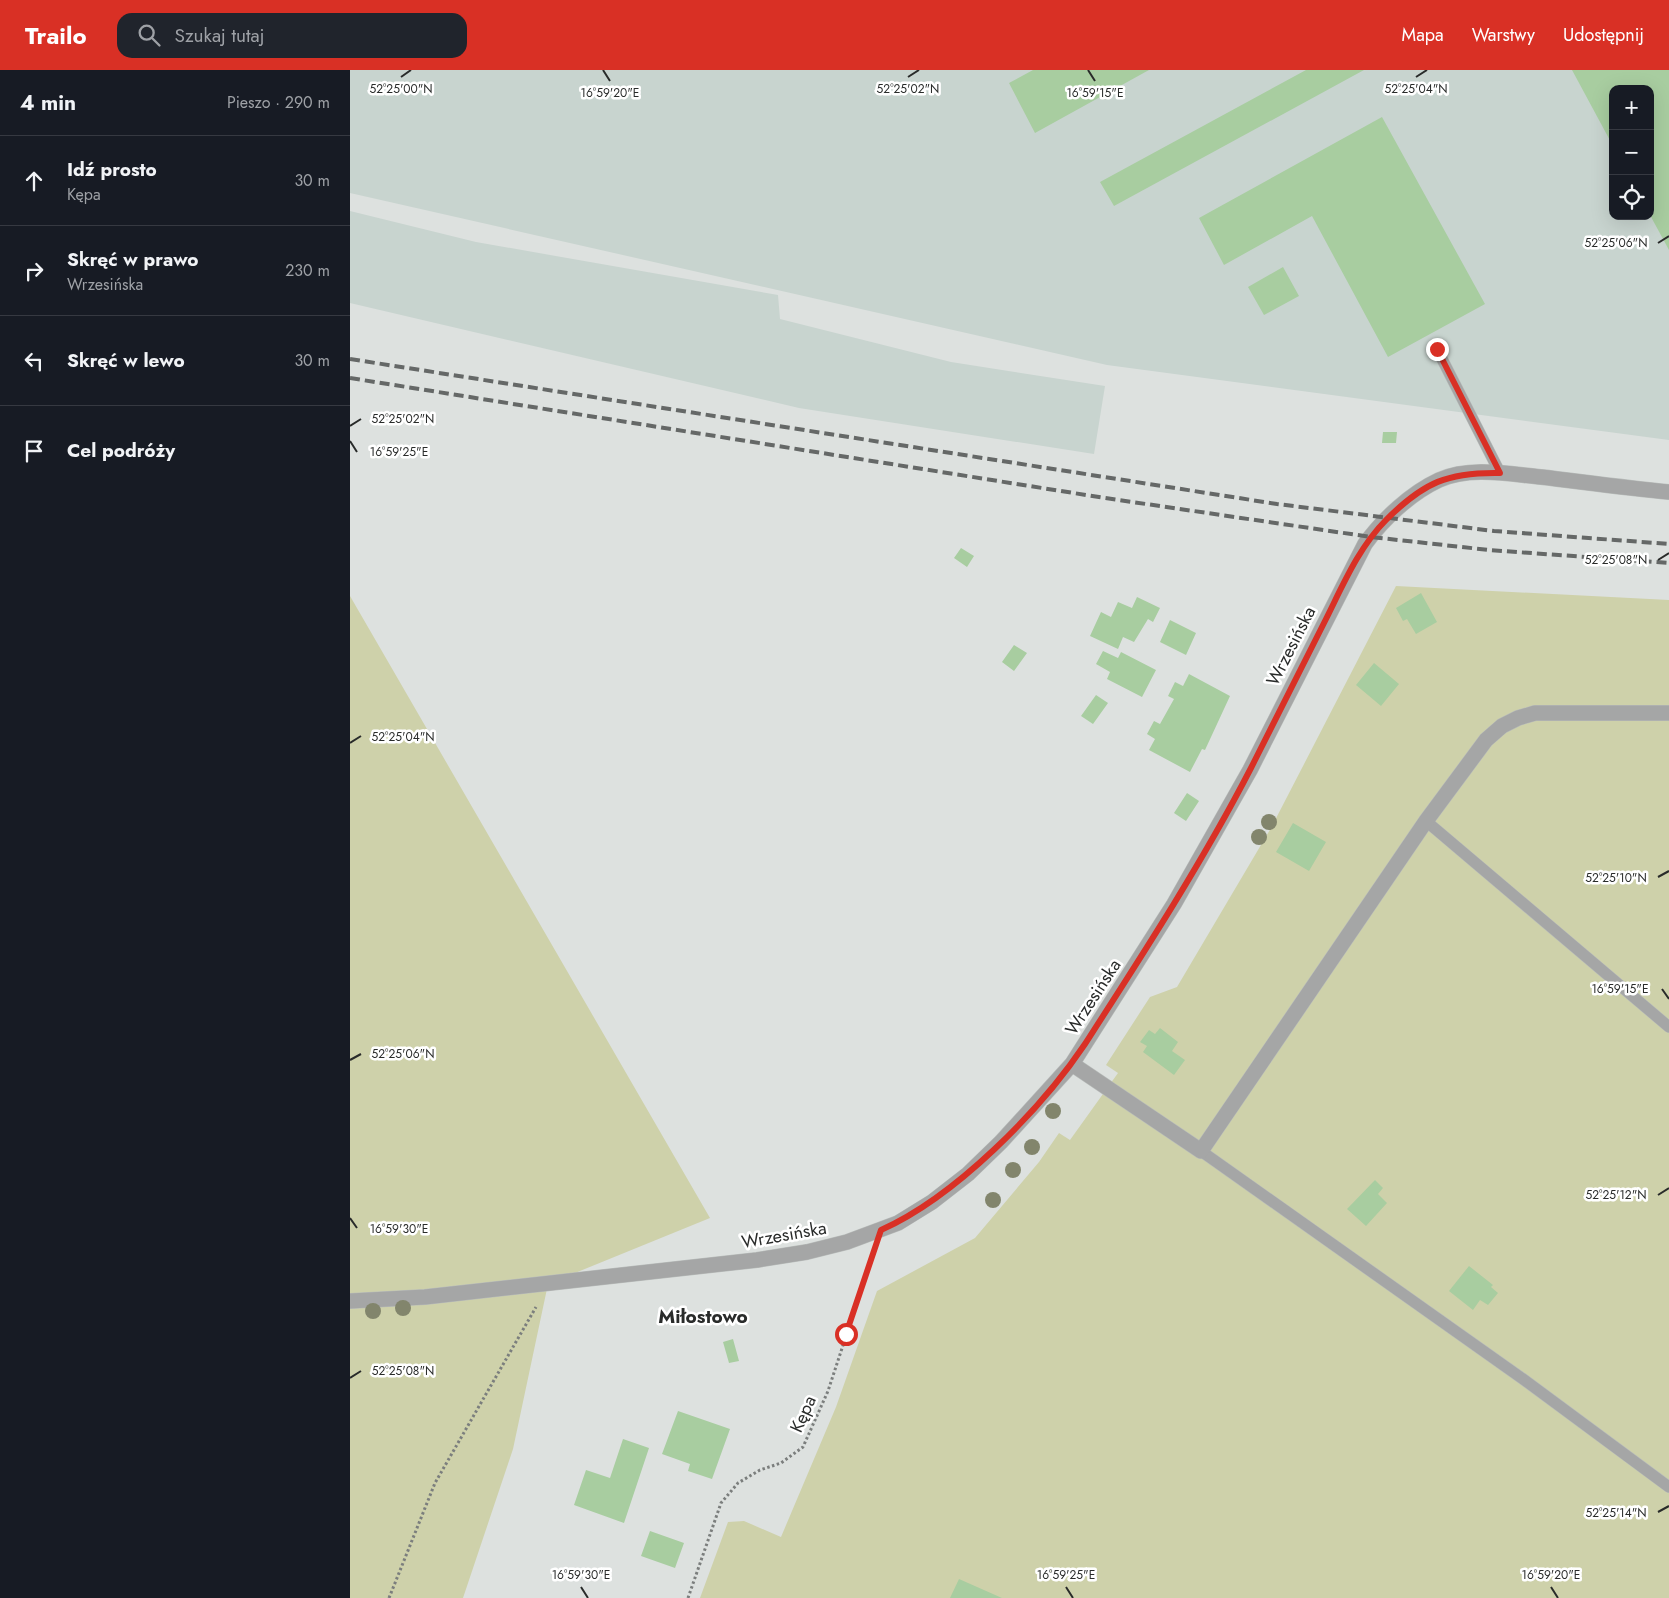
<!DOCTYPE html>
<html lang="pl">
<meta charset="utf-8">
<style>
body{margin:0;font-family:Jost,sans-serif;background:#20242c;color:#f1f3f6}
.controls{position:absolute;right:15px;top:15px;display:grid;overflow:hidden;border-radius:10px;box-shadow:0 5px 20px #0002}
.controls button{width:45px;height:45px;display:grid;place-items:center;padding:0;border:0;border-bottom:1px solid #363941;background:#171b24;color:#f1f3f6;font:25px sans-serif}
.stop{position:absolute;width:15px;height:15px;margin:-11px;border:4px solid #d93025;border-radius:50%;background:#fff}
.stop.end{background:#d93025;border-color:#fff;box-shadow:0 1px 5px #0008}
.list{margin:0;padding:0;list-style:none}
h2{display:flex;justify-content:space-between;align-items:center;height:65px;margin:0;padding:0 20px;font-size:21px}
h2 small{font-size:16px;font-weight:400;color:#9ea1a6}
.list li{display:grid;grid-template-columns:32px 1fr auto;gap:15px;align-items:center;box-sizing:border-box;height:90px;padding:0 20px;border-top:1px solid #363941}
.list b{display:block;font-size:19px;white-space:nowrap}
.list p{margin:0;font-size:16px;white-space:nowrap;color:#9ea1a6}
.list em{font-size:16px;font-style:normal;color:#9ea1a6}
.icon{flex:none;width:28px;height:28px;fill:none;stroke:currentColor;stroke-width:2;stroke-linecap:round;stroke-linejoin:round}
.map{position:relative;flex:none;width:1319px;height:1528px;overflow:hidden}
header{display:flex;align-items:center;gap:30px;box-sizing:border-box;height:70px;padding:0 25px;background:#d93025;color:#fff}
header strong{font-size:24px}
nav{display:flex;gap:28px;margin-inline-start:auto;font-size:18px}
.search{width:350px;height:45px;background:#20242c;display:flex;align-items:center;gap:12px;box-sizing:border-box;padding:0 18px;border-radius:15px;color:#9ea1a6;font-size:19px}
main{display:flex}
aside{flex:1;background:#171b24}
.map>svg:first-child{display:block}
.built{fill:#c8d4cf;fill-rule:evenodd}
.green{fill:#ced1aa}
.building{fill:#a8cda0}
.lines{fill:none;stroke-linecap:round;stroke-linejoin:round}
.service-casing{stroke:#b9bdbb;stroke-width:12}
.minor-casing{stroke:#b9bdbb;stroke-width:16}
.path{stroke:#7b7e7d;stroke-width:3;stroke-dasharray:2.5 2.5;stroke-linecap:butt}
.service{stroke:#a5a6a6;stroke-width:11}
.minor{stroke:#a5a6a6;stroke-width:15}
.rail{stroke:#656867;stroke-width:4;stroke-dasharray:10 5;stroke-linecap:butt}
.tree{fill:#82856c}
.route{stroke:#d93025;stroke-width:6}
.ticks{fill:none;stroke:#292b2a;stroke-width:2}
.labels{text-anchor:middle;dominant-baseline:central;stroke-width:5;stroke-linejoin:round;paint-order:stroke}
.street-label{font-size:18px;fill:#292b2a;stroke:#fff}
.neighbourhood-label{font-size:19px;font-weight:bold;fill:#292b2a;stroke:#fff}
.ticks-label{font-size:12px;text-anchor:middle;fill:#292b2a;stroke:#fff;stroke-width:5;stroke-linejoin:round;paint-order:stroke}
</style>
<header>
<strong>Trailo</strong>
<div class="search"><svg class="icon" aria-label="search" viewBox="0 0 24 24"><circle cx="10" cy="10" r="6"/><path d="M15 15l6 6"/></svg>Szukaj tutaj</div>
<nav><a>Mapa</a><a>Warstwy</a><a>Udostępnij</a></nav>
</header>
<main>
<aside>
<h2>4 min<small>Pieszo · 290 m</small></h2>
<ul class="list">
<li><svg class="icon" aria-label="ahead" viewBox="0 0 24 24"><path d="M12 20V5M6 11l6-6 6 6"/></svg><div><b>Idź prosto</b><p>Kępa</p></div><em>30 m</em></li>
<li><svg class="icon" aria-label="right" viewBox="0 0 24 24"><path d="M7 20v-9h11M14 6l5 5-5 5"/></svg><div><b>Skręć w prawo</b><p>Wrzesińska</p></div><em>230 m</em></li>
<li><svg class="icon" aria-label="left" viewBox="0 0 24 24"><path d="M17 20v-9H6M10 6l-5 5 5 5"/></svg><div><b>Skręć w lewo</b></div><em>30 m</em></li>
<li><svg class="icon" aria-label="arrive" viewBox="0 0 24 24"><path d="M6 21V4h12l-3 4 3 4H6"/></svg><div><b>Cel podróży</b></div></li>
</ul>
</aside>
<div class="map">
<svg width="1319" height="1528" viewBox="0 0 1319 1528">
<rect width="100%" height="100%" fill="#dde1df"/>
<path class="built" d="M0 0H1319V370L757 295 0 123ZM1263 19H1300V146H1263Z
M0 141 126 172 428 225 430 249 601 292 755 316 744 384 449 338 0 233Z"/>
<path class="green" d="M1046 516 1319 530V1528H350L378 1452 394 1451 431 1467 486 1337 527 1221 625 1168 689 1092 709 1063 720 1070 768 1003 756 995 800 927 827 917 921 758Z
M0 526 360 1148 198 1214 163 1379 113 1528H0Z"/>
<path class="building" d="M683 0H799L685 63 659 13Z
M956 0H1014L764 136 750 112Z
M1222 0H1319V180L1300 145V19H1263V76Z
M1032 47 1135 234 1038 287 962 146 874 195 849 148Z
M933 197 949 226 914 245 898 217Z
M1033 362H1047L1046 373H1032Z
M611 478 624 486 617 497 604 488Z
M1071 523 1087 552 1066 564 1057 549 1053 551 1046 538Z
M787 527 810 538 803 552 798 549 784 572 773 567 768 579 740 566 751 542 761 547 768 532 782 538Z
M820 550 846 563 836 585 810 572Z
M664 575 677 583 664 601 652 592Z
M753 581 768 588 771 582 806 600 792 627 757 609 760 602 746 594Z
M1024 593 1049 614 1031 636 1006 615Z
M839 604 880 626 855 680 852 679 840 702 799 680 805 669 797 664 804 651 810 654 824 629 818 626 825 612 833 616Z
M746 625 758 633 743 654 731 646Z
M837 723 849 731 836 751 824 743Z
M943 753 976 772 959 801 926 782Z
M810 958 828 972 822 981 835 990 824 1005 793 982 797 976 790 972 799 960 805 964Z
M1025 1110 1033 1118 1028 1124 1037 1133 1016 1156 997 1139Z
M1119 1196 1143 1215 1141 1217 1148 1223 1138 1235 1130 1230 1123 1240 1099 1221Z
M383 1269 389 1291 379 1293 373 1272Z
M328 1341 380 1359 362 1409 338 1401 340 1394 312 1384Z
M273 1369 299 1378 274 1453 224 1435 236 1400 260 1408Z
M300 1461 334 1473 325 1498 291 1486Z
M609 1509 652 1528H600Z"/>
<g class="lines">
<g class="service-casing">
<path id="service" d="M1087 279 1150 403
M1076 751 1319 957
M851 1081 1173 1309 1319 1417"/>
</g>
<g class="minor-casing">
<path id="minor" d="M722 994 851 1081 1076 751 1136 670 1152 656 1168 648 1185 643H1319
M0 1231 75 1227 407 1190 457 1182 497 1172 548 1153 582 1132 618 1104 651 1072 722 994 824 834 900 700 1015 474C1033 449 1061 423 1089 410 1120 396 1159 404 1191 407 1233 412 1276 418 1319 422"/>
</g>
<path class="path" d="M39 1528 85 1413 186 1237
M338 1528 371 1433 388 1413 410 1400 431 1393 453 1377 478 1321 522 1187"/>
<use href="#service" class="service"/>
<use href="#minor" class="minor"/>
<path class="rail" d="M0 289 927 434 1144 461 1319 474
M0 308 755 428 1021 467 1139 480 1319 493"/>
</g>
<g class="tree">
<circle cx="919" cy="752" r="8"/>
<circle cx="909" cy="767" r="8"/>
<circle cx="703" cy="1041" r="8"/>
<circle cx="682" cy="1077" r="8"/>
<circle cx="663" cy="1100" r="8"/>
<circle cx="643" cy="1130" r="8"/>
<circle cx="53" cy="1238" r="8"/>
<circle cx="23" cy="1241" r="8"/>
</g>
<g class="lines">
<path class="route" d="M496 1264 531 1160C605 1127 690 1041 735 974 793 884 852 793 901 698 926 649 951 599 976 549 993 515 1009 477 1036 450 1074 412 1098 402 1150 403L1087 279"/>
</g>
<path class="ticks" d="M253 0 260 11M738 0 745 11M51 7 61 0M558 7 569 0M1066 7 1077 0M1308 173 1319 166M0 356 11 349M0 371 7 382M1308 490 1319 483M0 673 11 666M1308 807 1319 801M1312 919 1319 929M0 990 11 984M1308 1125 1319 1118M0 1148 7 1158M0 1308 11 1301M1308 1442 1319 1436M231 1517 238 1528M716 1517 723 1528M1201 1517 1208 1528"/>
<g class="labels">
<g class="street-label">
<text transform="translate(941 576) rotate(-63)">Wrzesińska</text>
<text transform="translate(743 927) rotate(-57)">Wrzesińska</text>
<text transform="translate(434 1165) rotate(-10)">Wrzesińska</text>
<text transform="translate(453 1344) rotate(-66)">Kępa</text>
</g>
<g class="neighbourhood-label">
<text x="353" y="1246">Miłostowo</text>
</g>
</g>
<g class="ticks-label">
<text x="51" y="23">52°25'00"N</text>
<text x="558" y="23">52°25'02"N</text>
<text x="1066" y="23">52°25'04"N</text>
<text x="260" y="27">16°59'20"E</text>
<text x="745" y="27">16°59'15"E</text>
<text x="1266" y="177">52°25'06"N</text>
<text x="53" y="353">52°25'02"N</text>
<text x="49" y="386">16°59'25"E</text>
<text x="1266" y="494">52°25'08"N</text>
<text x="53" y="671">52°25'04"N</text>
<text x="1266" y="812">52°25'10"N</text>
<text x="1270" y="923">16°59'15"E</text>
<text x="53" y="988">52°25'06"N</text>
<text x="1266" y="1129">52°25'12"N</text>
<text x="49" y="1163">16°59'30"E</text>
<text x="53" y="1305">52°25'08"N</text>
<text x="1266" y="1447">52°25'14"N</text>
<text x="231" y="1509">16°59'30"E</text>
<text x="716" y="1509">16°59'25"E</text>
<text x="1201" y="1509">16°59'20"E</text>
</g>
</svg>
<div class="controls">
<button>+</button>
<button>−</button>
<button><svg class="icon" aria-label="locate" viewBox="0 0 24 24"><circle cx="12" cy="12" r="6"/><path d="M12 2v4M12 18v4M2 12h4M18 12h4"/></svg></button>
</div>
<div class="stop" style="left:496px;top:1264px"></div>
<div class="stop end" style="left:1087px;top:279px"></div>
</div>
</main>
